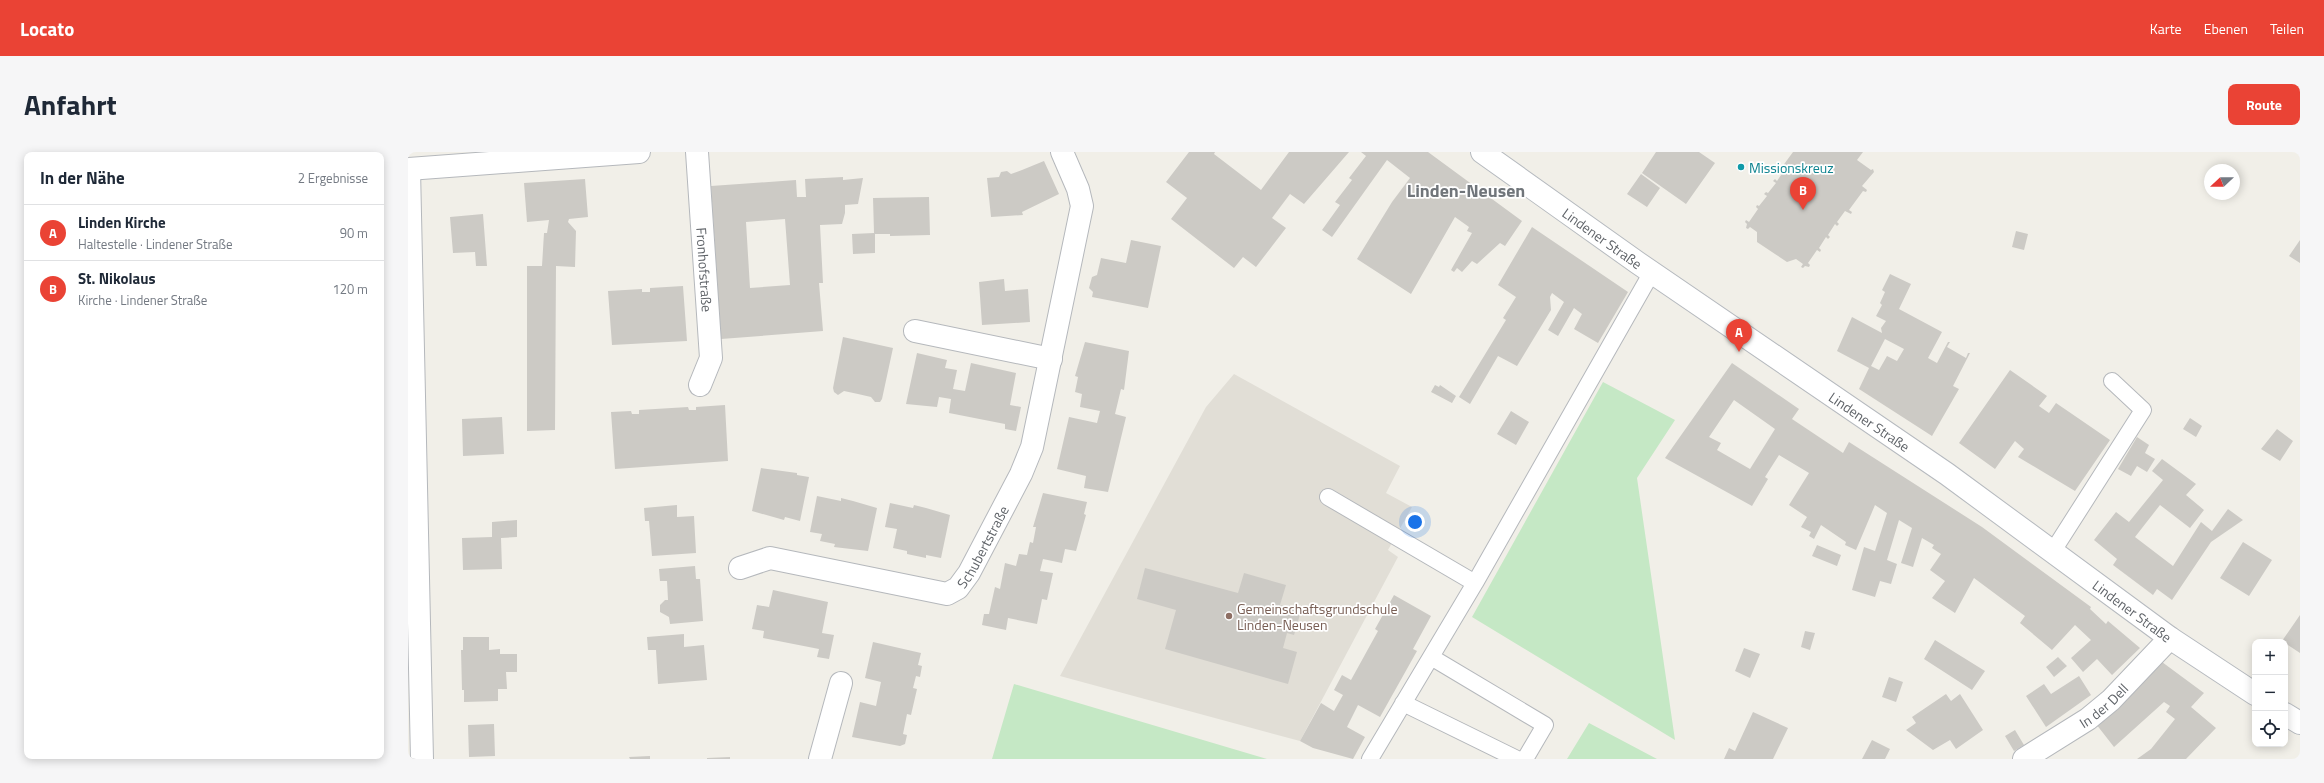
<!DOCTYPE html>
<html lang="de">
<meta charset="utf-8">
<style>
body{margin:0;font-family:"Titillium Web",sans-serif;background:#f6f6f7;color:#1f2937}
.controls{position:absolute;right:12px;bottom:12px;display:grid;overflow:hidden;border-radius:8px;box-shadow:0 2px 10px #0003}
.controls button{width:36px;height:36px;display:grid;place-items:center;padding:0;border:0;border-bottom:1px solid #e0e1e3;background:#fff;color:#1f2937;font:20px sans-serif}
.compass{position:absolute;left:1796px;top:12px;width:36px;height:36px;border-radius:50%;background:#fff;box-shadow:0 2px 10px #0003;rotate:248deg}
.you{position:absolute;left:1007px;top:370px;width:14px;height:14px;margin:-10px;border:3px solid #fff;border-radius:50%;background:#1a73e8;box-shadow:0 0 0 6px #1a73e833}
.badge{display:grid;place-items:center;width:26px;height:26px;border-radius:50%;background:#ea4335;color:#fff;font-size:13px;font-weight:700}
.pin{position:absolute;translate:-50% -33px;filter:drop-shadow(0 1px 2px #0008)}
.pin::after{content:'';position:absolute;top:21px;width:14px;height:12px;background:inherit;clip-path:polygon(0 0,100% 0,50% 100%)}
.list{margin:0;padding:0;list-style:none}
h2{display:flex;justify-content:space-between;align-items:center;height:52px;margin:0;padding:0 16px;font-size:17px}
h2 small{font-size:13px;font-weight:400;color:#747a83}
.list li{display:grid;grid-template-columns:26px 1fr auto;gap:12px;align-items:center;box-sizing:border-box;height:56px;padding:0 16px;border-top:1px solid #e0e1e3}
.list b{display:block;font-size:15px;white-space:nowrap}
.list p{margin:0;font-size:13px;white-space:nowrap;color:#747a83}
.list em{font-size:13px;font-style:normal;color:#747a83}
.icon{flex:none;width:22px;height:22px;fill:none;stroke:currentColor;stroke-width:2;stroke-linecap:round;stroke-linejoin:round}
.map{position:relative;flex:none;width:1892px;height:607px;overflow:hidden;border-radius:8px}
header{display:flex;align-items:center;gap:24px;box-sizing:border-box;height:56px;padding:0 20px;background:#ea4335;color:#fff}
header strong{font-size:19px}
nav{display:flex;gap:22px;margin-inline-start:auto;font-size:14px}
.intro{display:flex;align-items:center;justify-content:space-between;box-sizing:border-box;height:96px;padding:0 24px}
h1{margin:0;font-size:28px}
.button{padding:10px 18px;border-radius:8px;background:#ea4335;color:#fff;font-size:14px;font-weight:700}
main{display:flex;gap:24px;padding:0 24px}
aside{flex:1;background:#fff;border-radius:8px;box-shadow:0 2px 10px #0003}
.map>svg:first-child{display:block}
.education{fill:#e1ded6}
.green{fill:#c5e8c5}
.building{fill:#cccac5;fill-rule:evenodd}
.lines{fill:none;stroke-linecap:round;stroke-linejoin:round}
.lane-casing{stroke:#b5b8bc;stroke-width:18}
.street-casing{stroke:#b5b8bc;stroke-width:24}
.secondary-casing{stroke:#b6babf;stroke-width:24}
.lane{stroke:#fff;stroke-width:16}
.street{stroke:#fff;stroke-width:22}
.secondary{stroke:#fff;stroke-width:22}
.culture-dot{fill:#0f9aa8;stroke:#fff;stroke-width:1.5}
.education-dot{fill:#8d6e63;stroke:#fff;stroke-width:1.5}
.labels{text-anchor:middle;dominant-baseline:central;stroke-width:3.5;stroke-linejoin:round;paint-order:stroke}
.culture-label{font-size:14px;fill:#0d838f;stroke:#fff;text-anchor:start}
.street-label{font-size:14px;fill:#5f6368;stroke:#fff}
.education-label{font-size:14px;fill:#785e54;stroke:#fff;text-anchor:start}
.district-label{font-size:18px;font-weight:bold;fill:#70757a;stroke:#fff}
</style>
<header>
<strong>Locato</strong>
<nav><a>Karte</a><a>Ebenen</a><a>Teilen</a></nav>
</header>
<div class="intro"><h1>Anfahrt</h1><a class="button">Route</a></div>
<main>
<aside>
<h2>In der Nähe<small>2 Ergebnisse</small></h2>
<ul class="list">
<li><span class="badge">A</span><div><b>Linden Kirche</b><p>Haltestelle · Lindener Straße</p></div><em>90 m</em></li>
<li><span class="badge">B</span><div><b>St. Nikolaus</b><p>Kirche · Lindener Straße</p></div><em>120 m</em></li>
</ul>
</aside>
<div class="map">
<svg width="1892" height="607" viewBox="0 0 1892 607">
<rect width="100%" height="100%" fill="#f1efe8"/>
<path class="education" d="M826 222 992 314 978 341 1004 355 980 398 990 405 892 589 652 524 798 255Z"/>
<path class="green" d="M1195 230 1267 268 1229 326 1267 588 1064 465Z
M606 532 859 607H584Z
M1181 571 1249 607H1159Z"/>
<path class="building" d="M781 0H807L806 2 853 38 881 0H941L896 52 882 42 864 66 878 76 848 115 835 105 826 116 763 67 779 46 758 30Z
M953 0H1020L1114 69 1097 94 1092 91 1069 112 1064 109 1054 120 1049 116 1046 120 1043 118 1064 81 1059 79 1061 75 1047 65 1003 142 949 107 984 50 1002 26 979 8 924 85 914 78 932 53 927 50 944 28 941 26 958 4Z
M1248 0H1291L1307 11 1278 52 1234 21Z
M1385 0H1455L1449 8 1463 18 1465 17 1466 20 1454 34 1459 38 1458 40 1455 39 1441 58 1444 60 1443 62 1437 59 1429 70 1431 72 1429 74 1427 72 1420 83 1422 85 1420 87 1418 85 1411 96 1413 98 1412 100 1409 98 1400 111 1402 113 1401 115 1397 114 1395 116 1393 115 1395 112 1388 107 1379 110 1349 90V80L1342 75 1340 77 1338 76 1339 72 1337 70 1338 68 1341 70 1350 57 1348 55 1349 53 1351 54 1359 44 1356 42 1358 40 1360 41 1368 31 1365 29 1367 27 1369 29 1377 17 1374 15Z
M636 9 651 42 614 60 615 63 583 65 579 26 591 25 593 20 599 19 603 22 614 18Z
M1233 22 1252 36 1239 55 1219 42Z
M435 25V28L455 26 450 52 437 53V61L434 72 412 73 415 131H411L415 179 313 187 303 34 388 28 389 45H398L397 27ZM377 67 382 133 342 136 338 70Z
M177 27 180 65 161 67 160 70 168 79 167 115 148 114 147 278 119 279V114H134L136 81H139L141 68 119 70 116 31Z
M521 45 522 83 482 84V82H467V101L445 102 444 82 466 81 465 46Z
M75 62 79 114H68L67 100 45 101 42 65Z
M1124 75 1220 140 1190 191 1166 177 1174 162 1166 156 1150 184 1140 178 1156 150 1144 141 1142 145 1143 158 1109 214 1090 204 1062 252 1051 245 1098 168 1095 166 1108 145 1090 133Z
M1608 79 1620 82 1616 98 1604 95Z
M723 88 753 94 740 156 684 145 685 140 681 136 684 125 689 123 693 106 718 111Z
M1892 88V111L1881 104Z
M1482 122 1503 132 1491 157 1534 180 1520 206 1529 211 1540 190H1542L1539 195 1558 206 1560 201H1562L1545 234 1551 237 1524 284 1451 237 1461 216 1429 199 1444 165 1474 181 1473 176 1478 169 1468 164 1474 153 1472 151 1477 140 1474 138ZM1477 187 1496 197 1489 209 1479 204 1471 218 1463 214Z
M596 127 597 139 620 137 622 170 574 173 571 130Z
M275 134 279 189 204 193 200 139 234 137V140H242V136Z
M435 185 485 196 474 247 472 250H467L463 245 450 242 436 239 430 243 426 240 425 236Z
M677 190 721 199 716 238 713 237 707 262 718 265 700 340 676 336 678 324 649 317 661 265 689 271 692 259 672 255 674 242 667 240 670 225 667 224Z
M509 201 539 208 537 216 549 218 545 237 557 239 563 211 608 221 602 253 613 255 608 279 597 277V272L541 261 543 247 531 245 529 255 498 252Z
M1324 211 1391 257 1384 267 1435 301 1441 290 1574 375 1683 455 1682 457 1698 472 1700 469 1732 496 1704 523 1689 507 1675 520 1663 506 1683 488 1667 473 1644 498 1612 471 1617 464 1566 426 1547 461 1524 446 1537 429 1522 418 1533 402 1524 396 1526 393 1514 386 1505 415 1493 411 1504 376 1491 368 1479 408 1489 412 1483 432 1472 429 1467 445 1444 438 1456 395 1467 399 1479 361 1467 353 1448 398 1437 393 1438 390 1413 373 1406 387 1401 384 1403 380 1393 375 1399 365 1381 353 1401 321 1371 303 1357 325 1360 327 1344 354 1257 306ZM1326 248 1367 277 1342 317 1309 298 1313 291 1301 285Z
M1602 218 1639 244 1631 254 1641 261 1648 251 1702 288 1667 339 1610 305 1616 297 1607 289 1587 317 1551 291Z
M1027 233 1031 235 1032 233 1048 244 1044 251 1023 240Z
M317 253 320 309 207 317 203 260 223 259 224 262H231V258L280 255 281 258H288V255Z
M1103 259 1121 270 1108 293 1089 282Z
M94 265 96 302 55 304 54 267Z
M1782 266 1794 274 1788 285 1775 277Z
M1869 277 1885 289 1872 309 1853 297Z
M1729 285 1741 293 1737 301 1747 307 1739 320 1729 314 1723 324 1710 317Z
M1754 307 1788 332 1778 343 1796 358 1782 376 1752 353 1727 385 1765 414 1793 370 1804 379 1820 357 1835 368 1803 390 1764 448 1749 437 1745 443 1705 413 1709 407 1686 388 1708 360 1721 370 1755 328 1744 319Z
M353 316 389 321V323L401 325 392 369 377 365 376 368 344 359Z
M635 341 679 350 676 362 678 363 668 399 657 397 654 411 635 407 632 419 645 421 639 448 634 447 629 472 600 466 598 478 574 473 576 462H581L587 435 592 437 597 411 608 414 611 402 619 403 622 390 625 391 628 375H625Z
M409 344 433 349V346L445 349 469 356 460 399 426 395 427 392 412 389 414 382 402 380Z
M482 351 505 356 506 353 518 356 542 363 533 406 518 403V406L499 402V399L485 396 489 377 477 375Z
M269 353V365L286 364 288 401 244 404 241 369H237L236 356Z
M109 368V385L93 386 94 417 55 418 54 386 84 385V370Z
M1835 390 1864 408 1841 444 1812 426Z
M1409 393 1433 403 1429 414 1404 404Z
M287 414 288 427H292L295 469 262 472 261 465 252 460V453L257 448H260L259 429H252L251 417Z
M737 416 830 441 836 421 878 433 872 453 893 459 886 483 879 481 875 496 889 500 880 532 757 497 768 458 729 447Z
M365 438 420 450 414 481 426 483 421 507 409 505 411 497 355 486 356 479 344 477 349 453 361 455Z
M986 443 1023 464 1005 497 1009 499 972 565 950 553 939 575 957 585 945 607 905 596 892 589 913 551 926 559 935 543 926 538 934 523 943 528 970 479 967 477Z
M1892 463V501L1874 489Z
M1397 479 1407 481 1402 498 1393 495Z
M276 482V495L296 493 299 528 250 532 248 498H240L239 485Z
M55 485H81V498L92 497V502H109V520H98L99 537H90V549L56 550V538H54L53 498H55Z
M1527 488 1577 519 1564 538 1516 507Z
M465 490 513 501 510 513 514 514 512 525 508 524 505 536 509 537 503 563 499 562 495 582 499 583 497 592 492 594 444 585 452 550 468 554 473 530 457 526Z
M1336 496 1352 502 1342 526 1327 519Z
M1650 505 1659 514 1646 525 1638 515Z
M1754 510 1796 541 1783 555 1808 576 1778 607H1729L1743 597 1767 567 1758 560 1762 554 1756 550 1706 595 1688 572Z
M1671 524 1683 543 1638 575 1618 544 1636 532 1643 542Z
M1481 525 1495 530 1488 550 1474 545Z
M1538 542 1543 549 1552 542 1575 578 1548 597 1542 588 1525 598 1498 578 1508 571 1504 565Z
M1345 560 1380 576 1365 607H1316L1321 596 1327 599Z
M86 572 87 604 61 605 60 573Z
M1607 578 1616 593 1606 599 1597 584Z
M1464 588 1482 597 1477 607H1454Z
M242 604V607H222L221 605Z
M322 605V607H299V606Z"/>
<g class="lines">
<g class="lane-casing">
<path id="lane" d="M920 345 1067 431 1244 120
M1645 399 1735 258 1704 229
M1023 505 1137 573 1117 607
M995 551 1109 607
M962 607 1067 431"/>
</g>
<g class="street-casing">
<g id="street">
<path id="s1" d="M289 0 303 206 292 233"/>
<path d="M0 17 231 0"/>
<path d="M1 17 14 607"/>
<path d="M507 179 643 207"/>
<path id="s2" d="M332 416 362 406 539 442 550 436 561 421 613 322 624 295 674 54 670 37 654 0"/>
<path d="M412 607 433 531"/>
<path id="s3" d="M1616 607 1680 567 1703 548 1762 486"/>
</g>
</g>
<g class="secondary-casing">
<g id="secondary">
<path id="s4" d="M1074 0 1230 111 1539 322 1762 486 1847 542"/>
<path d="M1877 562 1892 571"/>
</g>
</g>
<use href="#lane" class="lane"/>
<use href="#street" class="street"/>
<use href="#secondary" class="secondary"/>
</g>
<circle class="culture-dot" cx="1333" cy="15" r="4"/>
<circle class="education-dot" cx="821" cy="464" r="4"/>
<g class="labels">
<g class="culture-label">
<text x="1341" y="15">Missionskreuz</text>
</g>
<g class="street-label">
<text stroke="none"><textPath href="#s4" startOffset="148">Lindener Straße</textPath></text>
<text stroke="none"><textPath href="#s1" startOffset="118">Fronhofstraße</textPath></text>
<text stroke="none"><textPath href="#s4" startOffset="472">Lindener Straße</textPath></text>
<text stroke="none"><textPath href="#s2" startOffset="273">Schubertstraße</textPath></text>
<text stroke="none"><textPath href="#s4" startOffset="796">Lindener Straße</textPath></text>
<text stroke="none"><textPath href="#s3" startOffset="96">In der Dell</textPath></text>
</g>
<g class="education-label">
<text x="829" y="456">Gemeinschaftsgrundschule<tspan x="829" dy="16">Linden-Neusen</tspan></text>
</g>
<g class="district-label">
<text x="1058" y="38">Linden-Neusen</text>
</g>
</g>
</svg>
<div class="controls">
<button>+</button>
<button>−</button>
<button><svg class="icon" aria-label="locate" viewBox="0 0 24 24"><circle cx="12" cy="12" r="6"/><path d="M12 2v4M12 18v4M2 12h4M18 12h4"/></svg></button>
</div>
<svg class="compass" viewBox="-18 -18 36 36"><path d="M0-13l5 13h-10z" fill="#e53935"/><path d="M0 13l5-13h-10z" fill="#747a83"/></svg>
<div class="you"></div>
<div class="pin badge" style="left:1331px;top:200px">A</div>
<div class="pin badge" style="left:1395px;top:58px">B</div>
</div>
</main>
